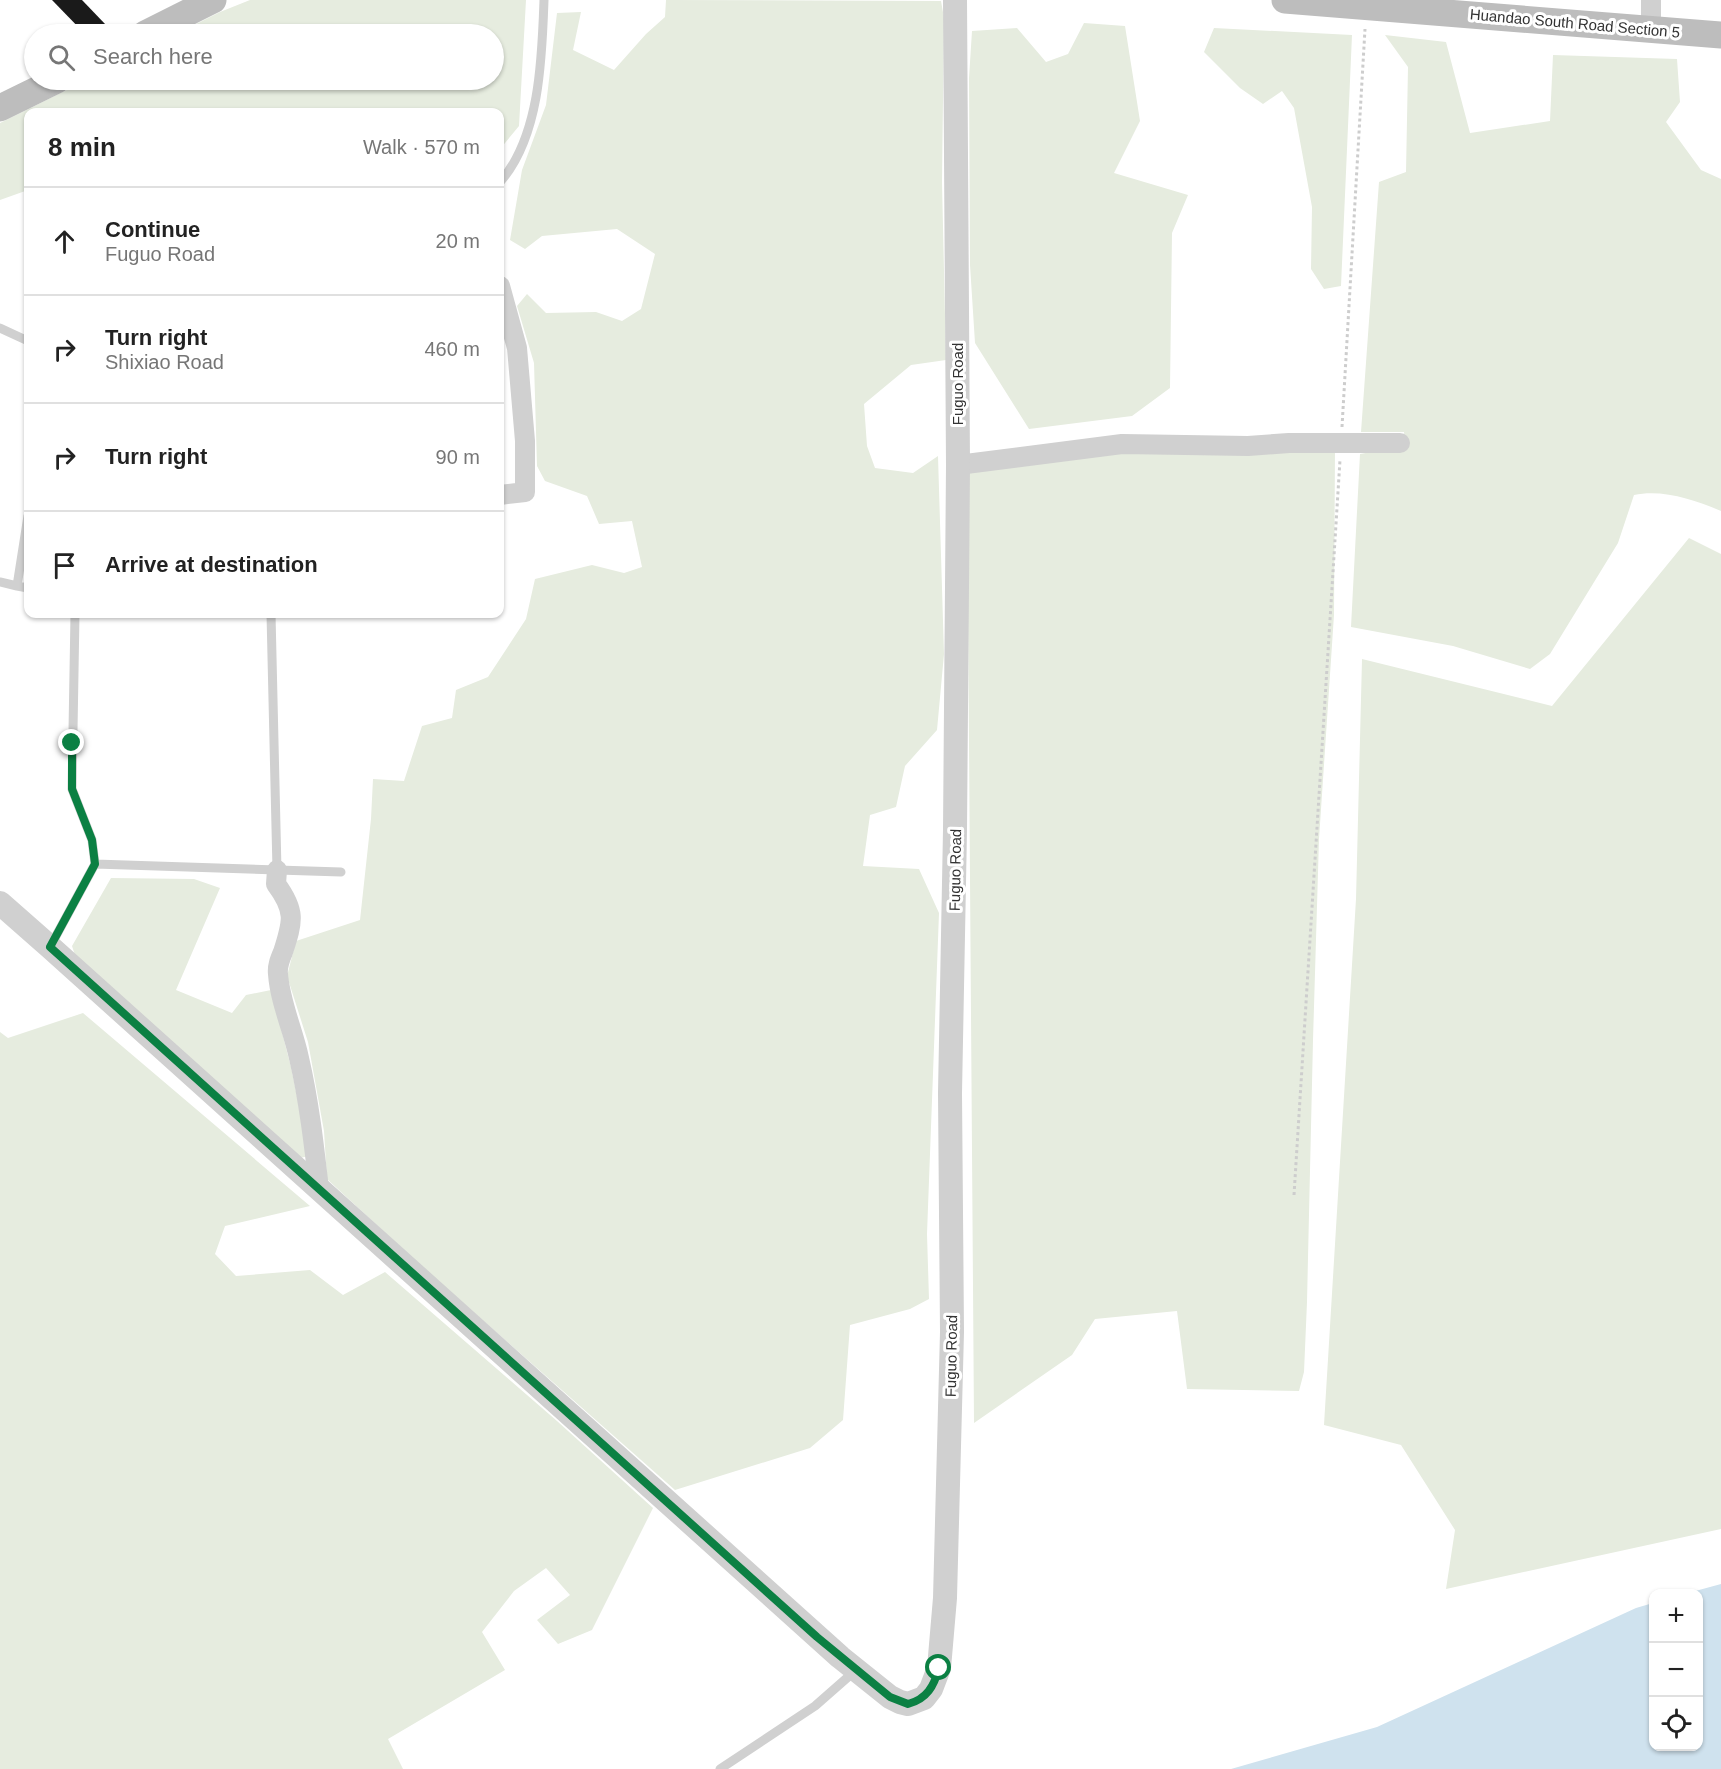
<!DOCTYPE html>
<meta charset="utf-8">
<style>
body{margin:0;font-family:Arial,sans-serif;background:#f6f6f6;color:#222}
.controls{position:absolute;right:18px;bottom:18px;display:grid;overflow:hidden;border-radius:12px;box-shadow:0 2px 4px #0004}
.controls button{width:54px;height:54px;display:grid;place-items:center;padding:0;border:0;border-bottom:2px solid #e0e0e0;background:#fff;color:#222;font:30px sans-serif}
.stop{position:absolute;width:18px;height:18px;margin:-14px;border:4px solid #0b8043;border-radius:50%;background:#fff}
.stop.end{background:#0b8043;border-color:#fff;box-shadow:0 2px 6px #0008}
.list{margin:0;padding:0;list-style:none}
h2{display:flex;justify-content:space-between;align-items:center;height:78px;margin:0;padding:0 24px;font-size:26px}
h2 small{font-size:20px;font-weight:400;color:#767676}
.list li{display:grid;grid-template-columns:39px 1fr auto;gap:18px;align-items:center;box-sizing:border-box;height:108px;padding:0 24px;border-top:2px solid #e0e0e0}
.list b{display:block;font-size:22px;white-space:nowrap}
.list p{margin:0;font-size:20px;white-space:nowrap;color:#767676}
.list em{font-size:20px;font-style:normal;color:#767676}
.icon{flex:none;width:33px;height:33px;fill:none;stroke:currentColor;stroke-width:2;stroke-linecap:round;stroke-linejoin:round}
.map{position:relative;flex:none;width:1721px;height:1769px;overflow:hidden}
.search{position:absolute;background:#fff;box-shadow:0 2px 4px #0004;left:24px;top:24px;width:480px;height:66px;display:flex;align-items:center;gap:15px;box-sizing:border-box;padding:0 21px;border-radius:33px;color:#767676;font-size:22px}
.panel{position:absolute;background:#fff;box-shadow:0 2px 4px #0004;left:24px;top:108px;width:480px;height:510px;border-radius:12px}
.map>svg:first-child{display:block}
.green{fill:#e6ecdf}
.water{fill:#cfe2ee}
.building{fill:#1a1a1a}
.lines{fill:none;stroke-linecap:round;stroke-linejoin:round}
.path{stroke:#cdcdcd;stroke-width:3;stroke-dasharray:3 3;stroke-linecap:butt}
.service{stroke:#d0d0d0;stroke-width:9}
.minor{stroke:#d0d0d0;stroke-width:20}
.tertiary{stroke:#d0d0d0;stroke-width:24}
.secondary{stroke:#bdbdbd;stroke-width:27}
.route{stroke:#0b8043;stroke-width:8}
.labels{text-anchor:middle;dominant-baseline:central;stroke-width:6;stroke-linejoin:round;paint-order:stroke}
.street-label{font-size:15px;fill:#333;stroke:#fff}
</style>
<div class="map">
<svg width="1721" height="1769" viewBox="0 0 1721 1769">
<rect width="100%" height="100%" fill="#fff"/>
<path class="green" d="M250 0H526L519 126 500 149V112H28V190L0 200V123L87 80H494V34H176L220 12Z
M666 0 941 1 944 18 942 182 946 360 911 365 864 404 867 446 875 468 913 473 938 456 944 654 937 730 905 766 896 807 870 815 863 866 919 869 939 913 927 1234 929 1299 910 1309 850 1325 843 1420 810 1448 675 1490 418 1263 327 1179 324 1131 308 1042 287 976 296 941 360 920 371 819 373 779 404 781 422 726 452 718 456 690 488 677 526 619 535 579 592 565 624 573 642 567 632 521 599 524 587 496 545 481 537 466 534 363 517 306 527 294 546 313 596 312 622 321 641 309 655 254 617 229 542 236 525 249 510 240 522 170 546 105 557 13 581 12 573 50 614 70 646 34 665 17Z
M1084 23 1125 26 1140 121 1114 173 1188 195 1172 233 1170 388 1132 416 1029 429 975 343 970 265 969 78 972 31 1017 28 1046 62 1068 54Z
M1214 28 1352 35 1341 286 1324 289 1311 269 1312 207 1294 108 1282 91 1263 104 1240 88 1204 52Z
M1385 35 1446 42 1470 133 1550 121 1553 55 1677 59 1680 102 1666 122 1701 170 1721 179V511C1695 500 1663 489 1634 495L1618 543 1550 654 1530 669 1453 646 1351 627 1360 454 1405 446 1404 432H1361L1379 182 1406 172 1408 67Z
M1335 448 1334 615 1319 839 1313 1040 1307 1302 1304 1372 1299 1391 1187 1389 1177 1311 1095 1319 1072 1355 974 1423 967 470 1069 455Z
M1689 538 1721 554V1529L1446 1589 1455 1530 1401 1445 1324 1425 1356 899 1362 659 1552 706Z
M111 878 194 879 220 888 176 990 232 1013 246 995 271 990 291 1067 309 1156 300 1158 77 961 72 946Z
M83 1013 310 1206 225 1226 215 1254 236 1276 310 1270 343 1295 385 1272 557 1421 653 1508 592 1630 558 1644 537 1620 570 1595 546 1568 514 1591 482 1632 505 1670 388 1739 403 1769H0V1032L8 1038Z"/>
<path class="water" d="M1721 1584V1769H1231L1377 1727 1636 1608 1653 1603 1654 1746H1698V1594L1688 1593Z"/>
<path class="building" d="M52 0H82L106 25 95 34H85Z"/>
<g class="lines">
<path class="path" d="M1342 427 1365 29
M1294 1195 1340 460"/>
<path class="service" d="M500 182C540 137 542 58 544 0
M0 328 28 341
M28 516 17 586 28 588
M0 582 17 586
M271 614 277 870
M95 864 341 872
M50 947 95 864 92 840 72 789 75 614
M720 1769 815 1706 856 1670"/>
<path class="minor" d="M1651 0V29
M500 286 517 348 525 441V492L500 495
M958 465 1122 444 1248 446 1289 443H1400
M277 870 276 884C296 911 293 921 283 952 280 959 277 966 278 974 280 1002 293 1030 299 1058 309 1101 314 1145 319 1189"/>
<path class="tertiary" d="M0 903 50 947 840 1657 890 1697 900 1702 908 1704 924 1698 931 1689 939 1668 945 1598 952 1332 950 1093 955 830 958 465 955 0"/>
<path class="secondary" d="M1285 0 1721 35
M145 34 213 0
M0 108 57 80"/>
</g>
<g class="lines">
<path class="route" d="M72 743V789L92 840 95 864 50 947 817 1637 890 1697 908 1704C927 1699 934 1686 939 1668"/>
</g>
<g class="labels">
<g class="street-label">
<text transform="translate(1575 23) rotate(5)">Huandao South Road Section 5</text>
<text transform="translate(957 384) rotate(-90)">Fuguo Road</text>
<text transform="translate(955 870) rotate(-89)">Fuguo Road</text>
<text transform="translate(951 1356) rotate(-89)">Fuguo Road</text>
</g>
</g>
</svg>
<div class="controls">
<button>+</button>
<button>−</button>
<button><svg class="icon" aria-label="locate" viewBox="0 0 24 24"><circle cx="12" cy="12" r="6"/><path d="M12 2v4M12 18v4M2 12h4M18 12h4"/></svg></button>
</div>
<div class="stop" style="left:939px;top:1668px"></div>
<div class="stop end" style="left:72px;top:743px"></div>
<div class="search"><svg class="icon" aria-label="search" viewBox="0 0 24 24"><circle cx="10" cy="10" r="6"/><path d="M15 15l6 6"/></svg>Search here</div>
<section class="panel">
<h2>8 min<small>Walk · 570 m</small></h2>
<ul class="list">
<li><svg class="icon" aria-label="ahead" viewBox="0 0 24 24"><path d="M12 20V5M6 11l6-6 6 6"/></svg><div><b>Continue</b><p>Fuguo Road</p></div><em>20 m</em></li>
<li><svg class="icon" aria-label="right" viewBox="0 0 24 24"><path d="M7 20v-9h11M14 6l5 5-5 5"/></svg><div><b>Turn right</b><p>Shixiao Road</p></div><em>460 m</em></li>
<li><svg class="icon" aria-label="right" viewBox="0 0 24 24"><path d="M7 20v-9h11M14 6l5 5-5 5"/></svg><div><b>Turn right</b></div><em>90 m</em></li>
<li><svg class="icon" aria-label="arrive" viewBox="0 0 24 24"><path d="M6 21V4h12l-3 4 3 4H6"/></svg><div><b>Arrive at destination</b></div></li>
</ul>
</section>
</div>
